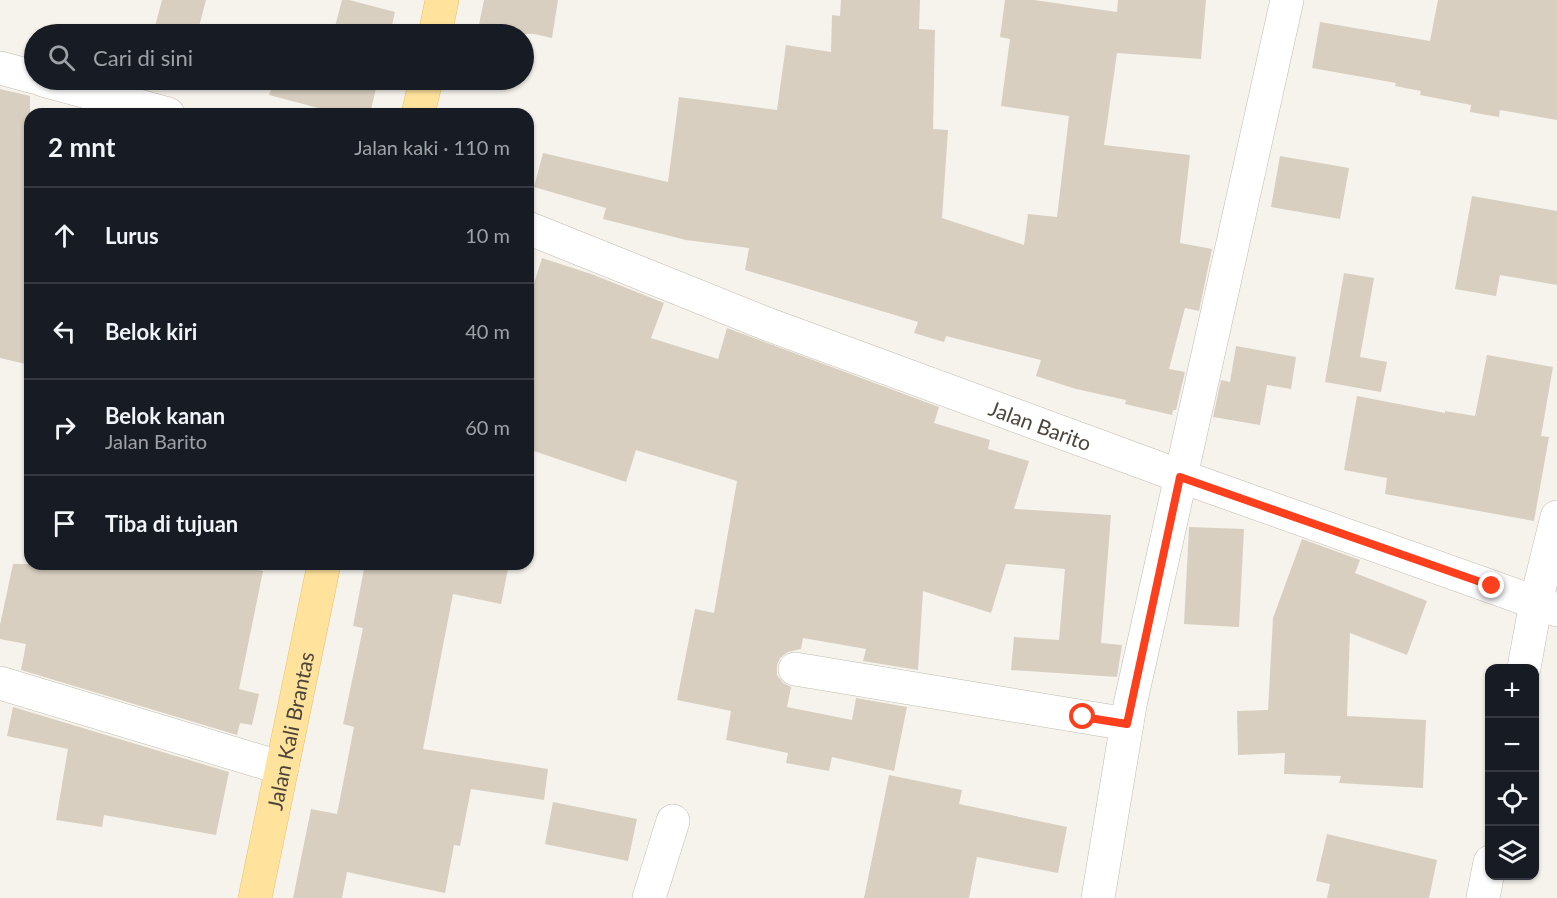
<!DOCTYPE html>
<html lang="id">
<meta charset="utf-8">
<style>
body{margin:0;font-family:Lato,sans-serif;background:#20242c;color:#f1f3f6}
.controls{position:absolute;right:18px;bottom:18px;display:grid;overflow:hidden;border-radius:12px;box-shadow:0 2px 4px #0004}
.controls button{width:54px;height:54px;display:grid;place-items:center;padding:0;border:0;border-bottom:2px solid #363941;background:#171b24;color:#f1f3f6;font:30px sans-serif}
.stop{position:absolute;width:18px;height:18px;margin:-14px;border:4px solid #fc3f1d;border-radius:50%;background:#fff}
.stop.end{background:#fc3f1d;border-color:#fff;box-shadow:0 2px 6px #0008}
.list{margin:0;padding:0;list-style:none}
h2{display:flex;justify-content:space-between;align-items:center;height:78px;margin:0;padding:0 24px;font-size:26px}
h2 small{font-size:20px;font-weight:400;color:#9ea1a6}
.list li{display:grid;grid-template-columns:39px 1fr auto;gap:18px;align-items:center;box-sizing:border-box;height:96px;padding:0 24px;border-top:2px solid #363941}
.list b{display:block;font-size:22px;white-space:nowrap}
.list p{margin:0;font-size:20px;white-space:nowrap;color:#9ea1a6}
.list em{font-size:20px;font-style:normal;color:#9ea1a6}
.icon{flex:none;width:33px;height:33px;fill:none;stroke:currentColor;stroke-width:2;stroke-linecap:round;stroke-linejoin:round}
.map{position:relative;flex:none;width:1557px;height:898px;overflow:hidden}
.search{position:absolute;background:#171b24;box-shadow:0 2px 4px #0004;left:24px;top:24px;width:510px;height:66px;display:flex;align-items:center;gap:15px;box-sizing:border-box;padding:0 21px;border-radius:33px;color:#9ea1a6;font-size:22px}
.panel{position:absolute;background:#171b24;box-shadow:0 2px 4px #0004;left:24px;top:108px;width:510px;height:462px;border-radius:18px}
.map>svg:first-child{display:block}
.building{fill:#d8cfc1}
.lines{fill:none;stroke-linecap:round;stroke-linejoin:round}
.minor-casing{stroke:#c2bbae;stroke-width:34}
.major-casing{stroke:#e6c16a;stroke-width:34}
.minor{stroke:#fff;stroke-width:33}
.major{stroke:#ffe39c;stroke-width:33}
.route{stroke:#fc3f1d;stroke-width:8}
.labels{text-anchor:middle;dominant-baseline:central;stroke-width:6;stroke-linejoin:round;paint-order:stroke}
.street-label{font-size:21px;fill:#4b4439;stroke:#fff}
</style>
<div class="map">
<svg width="1557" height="898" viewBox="0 0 1557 898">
<rect width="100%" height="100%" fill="#f6f3ec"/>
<path class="building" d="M162 0H206L197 34H153Z
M342 0H349L395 12 390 34H333Z
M484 0H558L552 38 534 34H477Z
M841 0H920L919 29 935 30 933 129 948 130 942 218 1024 245 1028 214 1057 217 1069 116 1001 106 1010 39 1000 37 1005 0H1034L1117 12 1118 0H1206L1201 59 1117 53 1104 145 1190 155 1180 243 1212 249 1199 311 1185 308 1169 369 1185 372 1176 410H1173L1172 415 1125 404 1126 400 1076 389 1036 376 1041 360 946 336 944 342 914 333 918 322 745 270 749 248 686 240 603 219 606 208 534 187 543 153 668 182 679 97 777 110 786 45 831 52 832 15 840 16Z
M1438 0H1557V120L1500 110 1499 117 1470 112 1471 105 1420 95 1421 91 1395 86 1396 83 1312 68 1320 22 1430 41Z
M274 80H378L370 114H341L269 95Z
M0 89 30 96V365L0 358Z
M1280 156 1349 168 1340 219 1271 207Z
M1472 196 1557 211V285L1500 275 1496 296 1455 289Z
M542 258 594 275 664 303 651 338 718 359 727 328 939 407 934 423 990 440 988 449 1029 461 1014 509 1111 515 1101 643 1122 645 1117 677 1011 670 1014 637 1059 640 1065 569 1006 564 991 613 923 591 918 670 863 661 866 649 803 638 801 649 788 652 780 658 777 665V675L783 683 791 687 787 707 852 720 856 698 907 707 894 771 832 757 829 771 786 763 788 753 726 740 731 711 677 700 695 609 714 613 737 481 636 450 626 482 528 449V302Z
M1344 273 1374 278 1360 357 1387 362 1381 392 1325 382Z
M1236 346 1296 357 1291 389 1267 385 1260 425 1213 417 1221 380 1230 382Z
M1487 355 1553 367 1541 436 1549 437 1534 521 1385 494 1387 478 1344 470 1357 396 1445 413V411L1475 416Z
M1189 527 1244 529 1239 627 1184 624Z
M1302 539 1360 560 1355 573 1427 601 1407 655 1350 633 1347 716 1426 720 1423 788 1339 783 1341 776 1284 774 1285 753 1238 755 1237 711 1268 710 1273 618Z
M13 564H232L263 571 239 689 259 694 252 725 240 723 237 735 21 670 26 644 0 639V625Z
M365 564H509L501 604 453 594 423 749 548 769 544 800 471 789 460 846 454 845 445 893 347 872 342 898H293L311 809 337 814 354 727 343 724 363 628 353 626Z
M13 707 229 772 216 835 104 815 102 827 56 820 68 749 7 736Z
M889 775 962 790 959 804 1067 827 1058 873 977 857 969 898H864Z
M553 802 637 819 628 861 545 844Z
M1327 834 1437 860 1429 898H1327L1330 884 1316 881Z"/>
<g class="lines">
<g class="minor-casing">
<g id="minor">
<path d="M0 68 34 77"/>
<path d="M43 80 168 114"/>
<path id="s1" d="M528 228 767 324 1180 476 1557 610"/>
<path d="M1524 668 1536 602 1557 517"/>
<path d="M795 669 1127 724"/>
<path d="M0 683 282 768"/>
<path d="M649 898 673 821"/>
<path d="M1098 898 1130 705 1287 0"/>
<path d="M1483 898 1490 862"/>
</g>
</g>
<g class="major-casing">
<g id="major">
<path d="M435 34 442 0"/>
<path d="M418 114 426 80"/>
<path id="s2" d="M255 898 324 564"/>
</g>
</g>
<use href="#minor" class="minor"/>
<use href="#major" class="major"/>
</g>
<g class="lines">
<path class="route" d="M1083 717 1127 724 1180 477 1492 586"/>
</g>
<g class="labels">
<g class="street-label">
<text stroke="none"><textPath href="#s1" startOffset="549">Jalan Barito</textPath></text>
<text stroke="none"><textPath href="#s2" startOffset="171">Jalan Kali Brantas</textPath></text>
</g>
</g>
</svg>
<div class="controls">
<button>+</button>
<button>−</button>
<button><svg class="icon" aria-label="locate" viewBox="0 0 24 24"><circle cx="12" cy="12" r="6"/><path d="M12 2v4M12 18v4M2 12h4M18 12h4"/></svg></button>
<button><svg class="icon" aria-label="layers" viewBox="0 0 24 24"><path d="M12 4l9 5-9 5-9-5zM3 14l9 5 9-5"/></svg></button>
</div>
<div class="stop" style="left:1083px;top:717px"></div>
<div class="stop end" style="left:1492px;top:586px"></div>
<div class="search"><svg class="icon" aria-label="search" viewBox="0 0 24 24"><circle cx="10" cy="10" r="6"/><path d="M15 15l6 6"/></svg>Cari di sini</div>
<section class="panel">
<h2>2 mnt<small>Jalan kaki · 110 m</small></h2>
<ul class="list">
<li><svg class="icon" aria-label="ahead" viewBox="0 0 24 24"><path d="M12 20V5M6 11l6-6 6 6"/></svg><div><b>Lurus</b></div><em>10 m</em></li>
<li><svg class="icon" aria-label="left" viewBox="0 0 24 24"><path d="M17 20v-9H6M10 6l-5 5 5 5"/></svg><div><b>Belok kiri</b></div><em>40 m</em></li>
<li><svg class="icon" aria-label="right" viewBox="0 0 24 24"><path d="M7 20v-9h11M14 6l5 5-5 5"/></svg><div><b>Belok kanan</b><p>Jalan Barito</p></div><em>60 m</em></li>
<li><svg class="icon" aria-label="arrive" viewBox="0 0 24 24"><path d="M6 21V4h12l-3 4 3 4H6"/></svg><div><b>Tiba di tujuan</b></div></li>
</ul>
</section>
</div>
